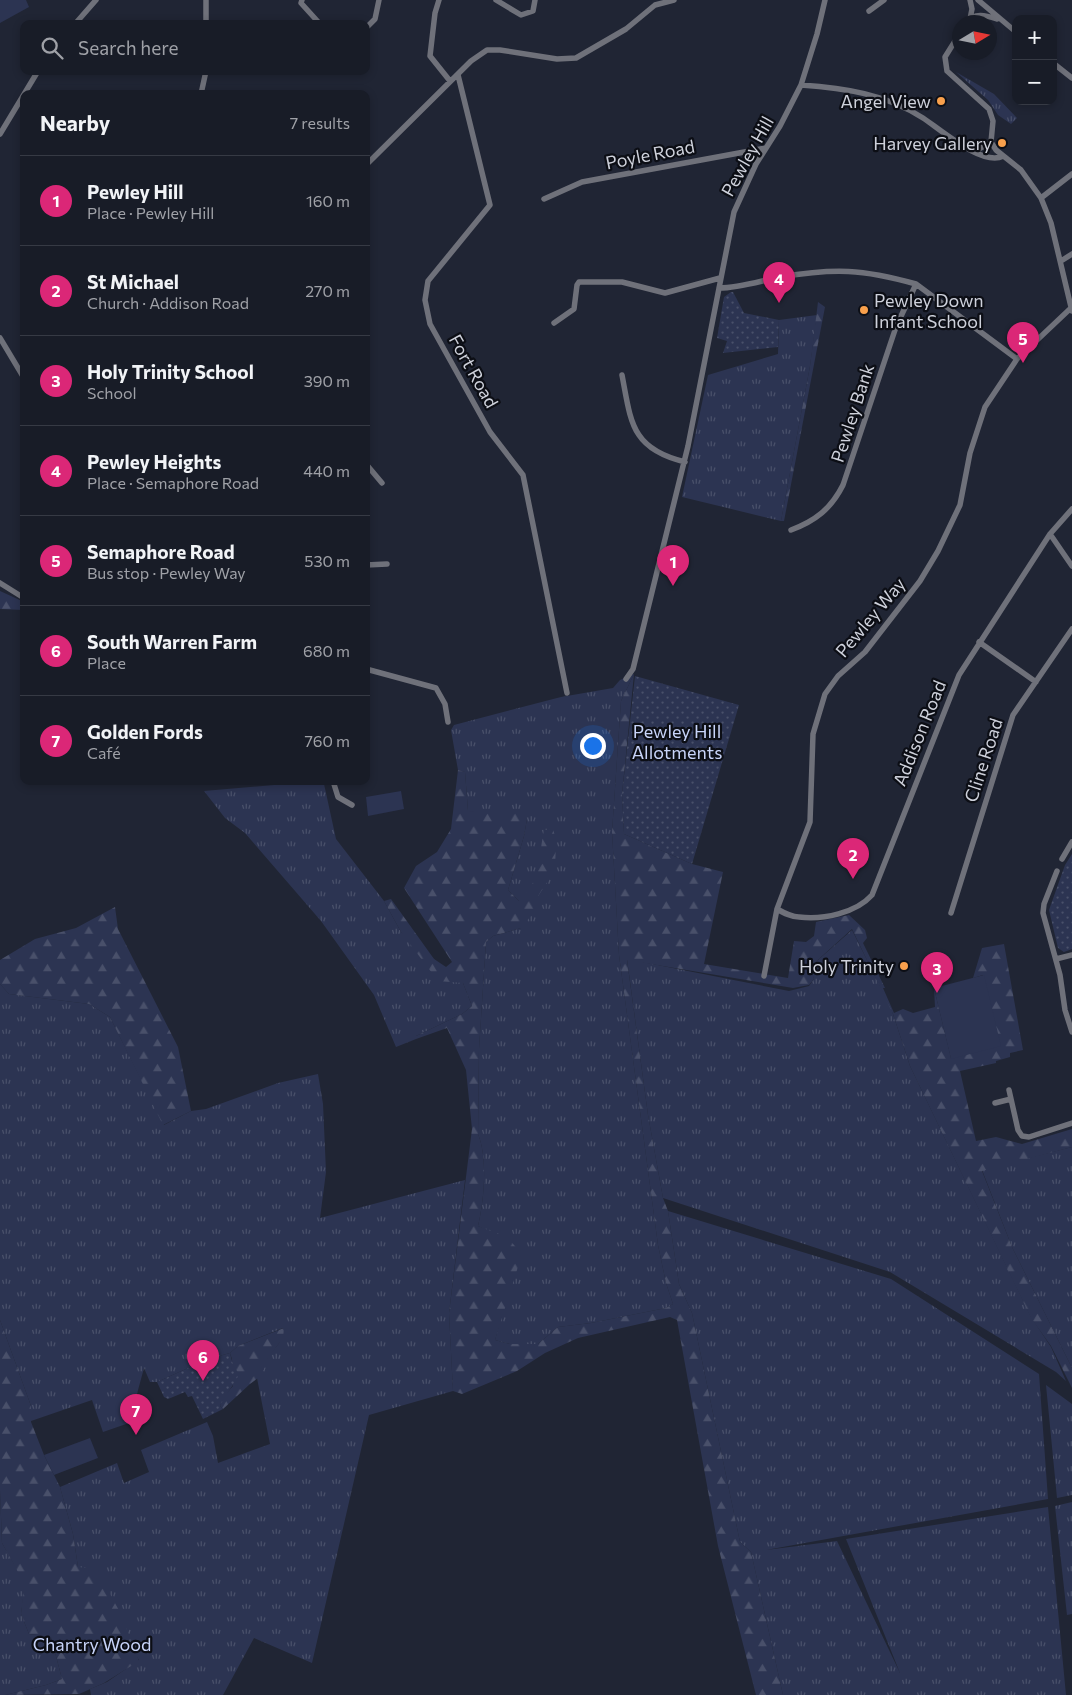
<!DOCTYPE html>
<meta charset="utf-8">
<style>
body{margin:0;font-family:Commissioner,sans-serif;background:#21252f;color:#f1f3f6}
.controls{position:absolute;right:15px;top:15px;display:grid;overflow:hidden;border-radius:10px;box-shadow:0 2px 8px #0003}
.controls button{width:45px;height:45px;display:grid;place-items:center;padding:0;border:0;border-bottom:1px solid #363a44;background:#181c27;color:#f1f3f6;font:25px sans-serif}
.compass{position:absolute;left:952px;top:15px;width:45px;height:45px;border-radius:50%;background:#181c27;box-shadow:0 2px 8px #0003;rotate:80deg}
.you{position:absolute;left:592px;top:745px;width:18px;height:18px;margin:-12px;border:4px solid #fff;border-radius:50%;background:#1a73e8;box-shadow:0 0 0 8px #1a73e833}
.badge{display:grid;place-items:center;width:32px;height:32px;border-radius:50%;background:#db2777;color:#fff;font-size:16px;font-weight:700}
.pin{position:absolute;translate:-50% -41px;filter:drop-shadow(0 1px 2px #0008)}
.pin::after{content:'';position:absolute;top:26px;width:18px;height:15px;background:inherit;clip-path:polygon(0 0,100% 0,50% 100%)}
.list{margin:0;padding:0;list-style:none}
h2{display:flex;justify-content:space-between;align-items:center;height:65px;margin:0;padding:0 20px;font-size:21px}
h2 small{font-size:16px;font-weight:400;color:#9fa1a7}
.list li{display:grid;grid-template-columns:32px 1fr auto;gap:15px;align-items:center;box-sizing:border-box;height:90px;padding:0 20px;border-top:1px solid #363a44}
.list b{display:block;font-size:19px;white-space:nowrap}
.list p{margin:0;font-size:16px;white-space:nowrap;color:#9fa1a7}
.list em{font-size:16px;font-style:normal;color:#9fa1a7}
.icon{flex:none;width:28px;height:28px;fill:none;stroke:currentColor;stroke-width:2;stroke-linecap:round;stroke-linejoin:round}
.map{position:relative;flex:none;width:1072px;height:1695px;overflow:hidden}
.search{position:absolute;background:#181c27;box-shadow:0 2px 8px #0003;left:20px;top:20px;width:350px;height:55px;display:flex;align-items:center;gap:12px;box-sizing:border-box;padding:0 18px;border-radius:10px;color:#9fa1a7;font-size:19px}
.panel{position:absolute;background:#181c27;box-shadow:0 2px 8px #0003;left:20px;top:90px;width:350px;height:695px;border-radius:10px}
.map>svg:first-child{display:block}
.grass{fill:url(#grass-tufts)}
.forest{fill:url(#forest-firs)}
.park{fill:url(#park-dots)}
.pitch{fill:#2c3452}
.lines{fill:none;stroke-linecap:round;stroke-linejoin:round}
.street{stroke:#6f717a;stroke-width:5.5}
.poi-dot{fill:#f9a04c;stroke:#0c0e15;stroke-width:2}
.labels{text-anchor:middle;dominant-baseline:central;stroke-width:4.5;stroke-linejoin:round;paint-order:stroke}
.poi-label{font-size:18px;fill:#ced1db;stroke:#0c0e15;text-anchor:end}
.street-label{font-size:18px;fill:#ced1db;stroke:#0c0e15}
.park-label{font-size:18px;fill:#c8d4f9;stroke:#0c0e15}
</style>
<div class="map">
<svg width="1072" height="1695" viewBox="0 0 1072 1695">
<defs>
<pattern id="grass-tufts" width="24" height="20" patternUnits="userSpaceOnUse" patternTransform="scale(1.25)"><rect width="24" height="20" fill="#2c3452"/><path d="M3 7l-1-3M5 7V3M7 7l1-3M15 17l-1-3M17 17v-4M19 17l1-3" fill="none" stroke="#49506a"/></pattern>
<pattern id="forest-firs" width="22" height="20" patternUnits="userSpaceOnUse" patternTransform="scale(1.25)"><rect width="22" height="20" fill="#2c3452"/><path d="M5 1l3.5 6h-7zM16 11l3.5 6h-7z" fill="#49506a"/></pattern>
<pattern id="park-dots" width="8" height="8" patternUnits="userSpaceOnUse" patternTransform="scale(1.25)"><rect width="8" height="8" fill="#2c3452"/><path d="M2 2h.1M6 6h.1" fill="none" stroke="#49506a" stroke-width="1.8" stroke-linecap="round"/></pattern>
</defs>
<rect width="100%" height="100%" fill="#202534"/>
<path class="grass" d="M956 72 994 94 1017 118 1011 124 998 115 988 100Z
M817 315 810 366 781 521 682 497 708 375 778 354 779 320Z
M634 674 621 701 612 832 619 955 658 1245 666 1283 673 1304 666 1308 591 1323 558 1327 538 1344H510L495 1340 504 1307 486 1230 478 1226C484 1201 488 1158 478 1134L479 1049 486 942 493 936 521 928 519 901 508 890 524 836 527 819 468 811 465 772 458 770 451 730 454 725 561 697 613 688 620 680Z
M286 784H324L336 839 384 901 401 932 463 983 472 1006 462 1014 416 1036V1039L396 1047 374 995 321 921 245 833 225 818 204 791Z
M852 930 891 1008 910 1066 1031 1317 1051 1347 1066 1381 1056 1372 890 1272 663 1198 648 1115 627 959 789 991 809 986 814 979 810 967Z
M0 984 9 994 89 1004 110 1017 164 1125 191 1111 206 1109 278 1083 318 1074 323 1104 326 1172 320 1218 465 1180 449 1313 453 1391 369 1415 312 1663 254 1638 223 1695H91L90 1689 107 1682 139 1660 78 1567 73 1534 60 1487 117 1463 124 1483 149 1472 141 1450 207 1422 213 1436 218 1463 270 1444 257 1378C265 1373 263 1365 268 1357 276 1346 283 1342 283 1328L238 1346 230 1353 208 1359 157 1382H150L144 1368 129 1423 103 1432 92 1400 31 1421V1406L0 1320Z
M1072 1147V1368L1012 1247 982 1170Z
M668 1211 891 1279 1039 1374 1048 1499 766 1550 837 1541 900 1673 846 1539 1048 1507 1066 1695H783L751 1552 740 1542 692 1313 679 1284Z
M1046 1385 1072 1404V1495L1057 1498Z
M0 1490 2 1543 25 1583 21 1614 29 1634 51 1637 62 1679 46 1685 5 1695H0Z
M1072 1502V1614L1067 1615 1055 1506Z"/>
<path class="forest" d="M818 302 825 307 784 521H781L810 366Z
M0 591 24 602V610L0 609Z
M634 674 622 794 624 834 692 864 723 872 704 964 788 978 794 941 806 942 814 936 816 922 849 915 865 930 867 938 863 943 885 988H883L894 1013 903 1009 913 1013 935 1007 934 988 951 1058 983 975 973 978 982 948 1004 944 1023 1050 1010 1053V1057L996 1061V1063L960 1071 976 1141 996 1137 1022 1144 1072 1129V1147L982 1171 1012 1247 1072 1368V1388L1051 1346 1031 1318 910 1066 893 1014 852 929 810 967 814 979 809 985 793 988 627 960 648 1115 663 1198 668 1211 679 1284 692 1313 740 1542 751 1552 783 1695H756L718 1546 677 1320 670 1317 578 1338 545 1353 517 1371 462 1394 453 1391 449 1313 472 1129 466 1070 447 1028 416 1039V1036L462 1014 472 1006 463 983 438 981 401 932 384 901 391 899 434 959 446 967 452 962 404 888 416 866 437 852 451 829 458 770 465 772 468 811 515 812 527 819 524 836 508 890 519 901C542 880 538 858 544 830L553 829 556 840 555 870 533 904 534 912 521 928 493 936 486 942 479 1049 478 1134C488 1158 484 1201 478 1226L507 1237 522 1254 495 1340 510 1344H538L558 1327 591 1323 666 1308 673 1304 666 1283 658 1245 619 955 612 832 621 701Z
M115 907 118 929 178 1047 191 1111 163 1125 110 1017 89 1004 9 994 0 984V960L35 939 76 928Z
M0 1320 31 1406V1422L44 1455 60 1487 73 1534 78 1567 96 1569 121 1614 139 1661 104 1683 79 1694 5 1695 46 1685 62 1679 51 1637 29 1634 21 1614 24 1583 2 1543 0 1490Z
M284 1328 283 1338 268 1358 262 1375 250 1384 223 1409 220 1406 224 1396 233 1386 232 1359 230 1353 238 1346Z"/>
<path class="park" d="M731 292H733L744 313 779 320 778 347 723 353 727 341 717 338 724 297Z
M635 676 739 705 692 864 624 834 622 794Z
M1072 854V949L1064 952 1058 948 1049 910 1065 865Z
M230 1353 233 1365 239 1374C234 1386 225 1394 220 1406L223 1409 203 1419 192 1396 188 1397 185 1392 168 1399 164 1397 157 1382 208 1359Z"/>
<path class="pitch" d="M0 0H26L29 7 0 23Z
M401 791 404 809 368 816 366 797Z
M984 975 1001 1046 951 1059 934 988Z
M90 1438 98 1458 54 1475 44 1455Z"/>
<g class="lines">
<path class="street" d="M206 0V24
M302 0 301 3 320 24
M439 0 435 13 430 56 450 81
M496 0 521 15 533 11 535 0
M978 0 1016 32
M869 11 884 0
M970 19 972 9 970 0
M967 22C974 12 987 16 997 19
M75 24 96 0
M366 28 375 19 379 0
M960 33 945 57 947 71 989 109 993 121 991 142 996 150 1021 170 1041 198 1051 223 1072 311
M1053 63 1072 78
M458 75 490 205 428 281 425 300 430 324 490 432 523 475 567 693
M801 85C844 88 886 94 923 118 940 129 983 167 1003 156
M201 94 206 71
M0 134 38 71
M974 152 991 142
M366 165 471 61 487 50H500L557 59 576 58 626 29 655 5 674 0
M1041 198 1072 174
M544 199 582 182 766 148
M1061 261 1072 254
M719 288C739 288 760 281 780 277 835 268 862 269 916 284L1017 359
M554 323 574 309 577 285 579 282H622L665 293 720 278
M0 338 24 378
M622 375C631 422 631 449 685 462
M366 464 382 483
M791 530C815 521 831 509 843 485L896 327 916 284
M1050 534 1072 566
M366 565 387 564
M0 583 24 598
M979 642 1036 682
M366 669 436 688 445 704 448 722
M626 679 633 669 688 446 734 212 756 164 780 126 801 85 817 34 825 0
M333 781 338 797 352 805
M1062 859 1072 842
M1057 871 1044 904 1043 913 1060 975 1065 1010 1072 1032
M777 909C784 913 791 917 799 917 823 920 856 913 872 895L959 675 1050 534 1072 509
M951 913 1013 715 1072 629
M1056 959 1072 955
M764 976 777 909 810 822 813 734 825 694 838 676 865 652 920 581 938 551 960 505 970 453 985 407 1017 359 1071 308
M1009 1090 1018 1130 1022 1136 1029 1137 1072 1123
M995 1103 1011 1099"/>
</g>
<g class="poi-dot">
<circle cx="941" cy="101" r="5"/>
<circle cx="1002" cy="143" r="5"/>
<circle cx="864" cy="310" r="5"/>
<circle cx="904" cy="966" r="5"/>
</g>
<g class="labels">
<g class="poi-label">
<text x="931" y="101">Angel View</text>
<text x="992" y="143">Harvey Gallery</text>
<text x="874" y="300" text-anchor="start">Pewley Down<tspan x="874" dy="21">Infant School</tspan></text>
<text x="894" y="966">Holy Trinity</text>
</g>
<g class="street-label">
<text transform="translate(650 154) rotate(-11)">Poyle Road</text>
<text transform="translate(747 156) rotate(-61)">Pewley Hill</text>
<text transform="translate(474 371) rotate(61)">Fort Road</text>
<text transform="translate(852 413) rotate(-72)">Pewley Bank</text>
<text transform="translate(870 617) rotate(-50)">Pewley Way</text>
<text transform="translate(919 733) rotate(-68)">Addison Road</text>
<text transform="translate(983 760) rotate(-72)">Cline Road</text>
</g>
<g class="park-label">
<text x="677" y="731">Pewley Hill<tspan x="677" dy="21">Allotments</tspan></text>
<text x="92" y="1644">Chantry Wood</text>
</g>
</g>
</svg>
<div class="controls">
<button>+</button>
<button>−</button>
</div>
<svg class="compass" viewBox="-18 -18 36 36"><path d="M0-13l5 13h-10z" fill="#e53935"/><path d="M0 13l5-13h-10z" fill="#9fa1a7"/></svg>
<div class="you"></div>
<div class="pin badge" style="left:673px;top:586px">1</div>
<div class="pin badge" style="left:853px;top:879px">2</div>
<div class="pin badge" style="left:937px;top:993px">3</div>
<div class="pin badge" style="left:779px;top:303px">4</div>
<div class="pin badge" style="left:1023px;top:363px">5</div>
<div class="pin badge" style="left:203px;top:1381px">6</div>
<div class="pin badge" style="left:136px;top:1435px">7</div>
<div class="search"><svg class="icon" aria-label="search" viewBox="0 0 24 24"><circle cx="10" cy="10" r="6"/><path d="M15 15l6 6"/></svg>Search here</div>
<section class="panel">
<h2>Nearby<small>7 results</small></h2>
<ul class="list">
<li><span class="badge">1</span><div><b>Pewley Hill</b><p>Place · Pewley Hill</p></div><em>160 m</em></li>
<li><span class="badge">2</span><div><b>St Michael</b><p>Church · Addison Road</p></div><em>270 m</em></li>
<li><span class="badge">3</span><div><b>Holy Trinity School</b><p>School</p></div><em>390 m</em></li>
<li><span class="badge">4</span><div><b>Pewley Heights</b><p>Place · Semaphore Road</p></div><em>440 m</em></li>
<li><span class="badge">5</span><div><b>Semaphore Road</b><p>Bus stop · Pewley Way</p></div><em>530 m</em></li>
<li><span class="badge">6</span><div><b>South Warren Farm</b><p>Place</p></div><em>680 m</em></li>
<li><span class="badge">7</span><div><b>Golden Fords</b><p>Café</p></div><em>760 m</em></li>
</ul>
</section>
</div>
